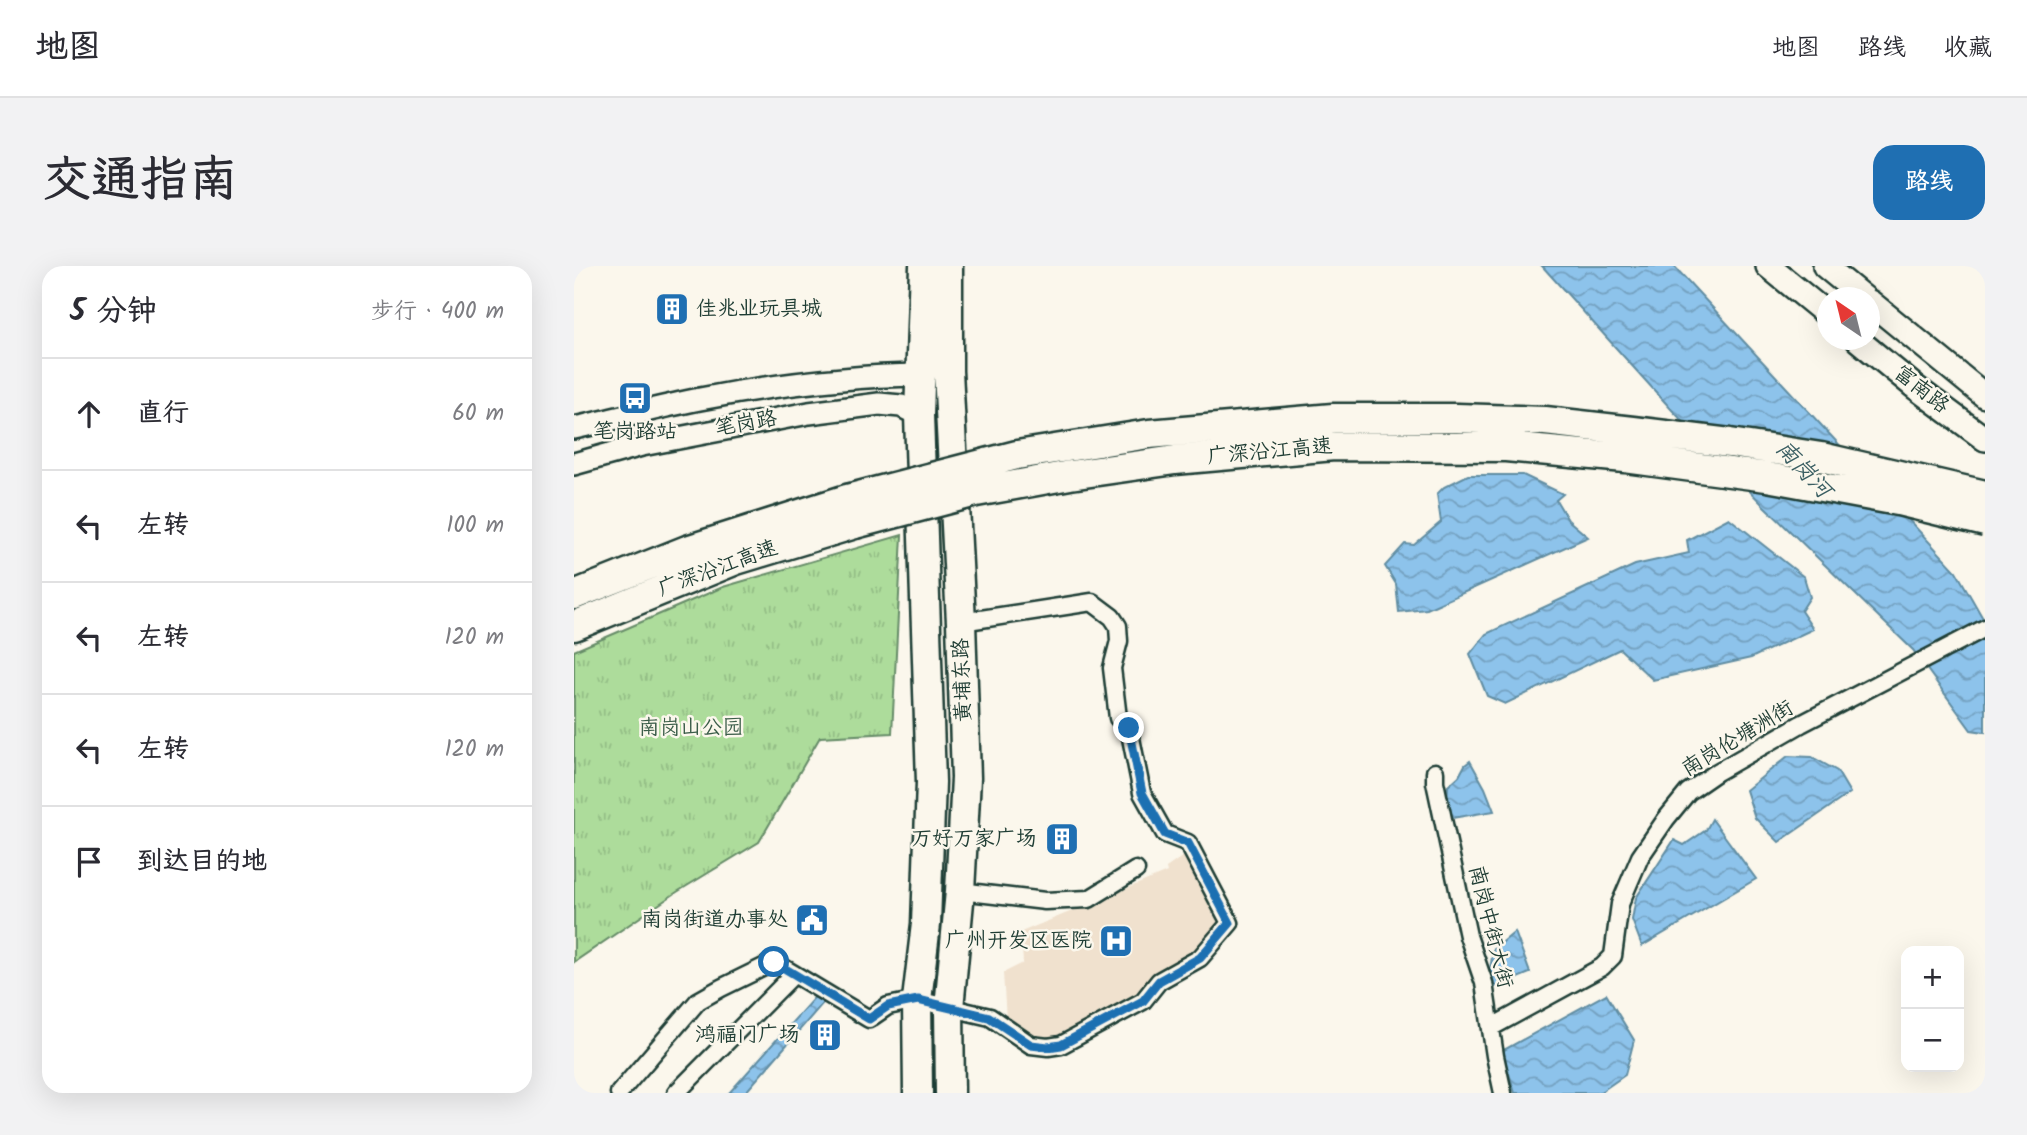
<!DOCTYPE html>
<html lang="zh">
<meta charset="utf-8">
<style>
body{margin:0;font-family:Kalam,"LXGW WenKai TC",sans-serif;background:#f2f2f3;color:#2b2b33}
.controls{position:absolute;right:21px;bottom:21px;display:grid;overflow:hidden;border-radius:14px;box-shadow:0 7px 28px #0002}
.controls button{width:63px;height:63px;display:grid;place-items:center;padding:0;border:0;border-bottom:2px solid #e1e1e2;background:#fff;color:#2b2b33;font:35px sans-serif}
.compass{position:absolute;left:1243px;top:21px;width:63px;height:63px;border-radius:50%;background:#fff;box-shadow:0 7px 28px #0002;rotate:325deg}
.stop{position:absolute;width:21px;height:21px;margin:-16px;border:5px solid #1f6fb2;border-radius:50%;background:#fff}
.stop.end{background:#1f6fb2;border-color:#fff;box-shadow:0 2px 7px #0008}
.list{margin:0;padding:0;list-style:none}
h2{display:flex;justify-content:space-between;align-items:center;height:91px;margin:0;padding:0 28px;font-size:30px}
h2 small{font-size:23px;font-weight:400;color:#7c7c81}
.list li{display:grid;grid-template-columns:46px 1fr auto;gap:21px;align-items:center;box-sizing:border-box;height:112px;padding:0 28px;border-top:2px solid #e1e1e2}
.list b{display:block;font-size:26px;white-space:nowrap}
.list em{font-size:23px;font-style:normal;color:#7c7c81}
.icon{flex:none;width:38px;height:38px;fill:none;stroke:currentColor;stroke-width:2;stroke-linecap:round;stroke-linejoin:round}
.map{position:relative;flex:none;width:1411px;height:827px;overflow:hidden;border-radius:21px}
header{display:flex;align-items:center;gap:42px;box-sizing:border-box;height:98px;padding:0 35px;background:#fff;border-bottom:2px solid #e1e1e2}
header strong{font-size:33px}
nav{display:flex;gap:38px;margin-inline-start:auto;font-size:24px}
.intro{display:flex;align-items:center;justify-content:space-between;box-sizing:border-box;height:168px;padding:0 42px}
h1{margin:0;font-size:49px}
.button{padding:18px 32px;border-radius:21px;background:#1f6fb2;color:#fff;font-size:24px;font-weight:700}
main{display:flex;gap:42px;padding:0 42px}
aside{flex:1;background:#fff;border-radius:21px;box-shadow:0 7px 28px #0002}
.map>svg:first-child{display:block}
.built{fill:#f0e1ce}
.grass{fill:url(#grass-tufts);stroke:#668c68;stroke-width:2}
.water{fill:url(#water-waves);stroke:#618da2;stroke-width:2}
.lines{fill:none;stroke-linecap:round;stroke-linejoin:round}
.street-casing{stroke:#1f3d34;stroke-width:21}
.secondary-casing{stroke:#1f3d34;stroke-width:26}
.primary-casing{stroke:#1f3d34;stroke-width:28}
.highway-casing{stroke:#1f3d34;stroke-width:33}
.street{stroke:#fbf7ec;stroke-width:16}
.secondary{stroke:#fbf7ec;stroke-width:21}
.primary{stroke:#fbf7ec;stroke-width:23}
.highway{stroke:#fbf7ec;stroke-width:28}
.highway-bridge-casing{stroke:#1f3d34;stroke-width:33;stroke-linecap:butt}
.highway-bridge{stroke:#fbf7ec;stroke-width:28}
.route{stroke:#1f6fb2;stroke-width:9}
.labels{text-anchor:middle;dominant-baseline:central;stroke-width:5;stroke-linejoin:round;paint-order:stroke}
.poi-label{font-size:21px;fill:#1f3d34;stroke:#fbf7ec;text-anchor:end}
.street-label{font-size:21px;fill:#1f3d34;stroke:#fbf7ec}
.park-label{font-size:21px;fill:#3b5d49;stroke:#fbf7ec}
.water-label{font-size:23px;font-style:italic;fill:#3a5e62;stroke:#fbf7ec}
</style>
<header>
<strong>地图</strong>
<nav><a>地图</a><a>路线</a><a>收藏</a></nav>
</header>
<div class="intro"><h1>交通指南</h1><a class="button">路线</a></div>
<main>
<aside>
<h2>5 分钟<small>步行 · 400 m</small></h2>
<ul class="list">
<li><svg class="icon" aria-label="ahead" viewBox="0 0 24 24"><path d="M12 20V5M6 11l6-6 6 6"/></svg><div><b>直行</b></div><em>60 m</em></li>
<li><svg class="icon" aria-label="left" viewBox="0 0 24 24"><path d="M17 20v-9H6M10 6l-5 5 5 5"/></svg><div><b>左转</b></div><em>100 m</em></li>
<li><svg class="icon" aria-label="left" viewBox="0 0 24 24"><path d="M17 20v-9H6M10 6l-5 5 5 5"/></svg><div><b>左转</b></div><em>120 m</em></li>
<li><svg class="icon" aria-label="left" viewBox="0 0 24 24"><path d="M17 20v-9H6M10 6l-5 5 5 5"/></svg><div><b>左转</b></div><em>120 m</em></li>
<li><svg class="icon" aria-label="arrive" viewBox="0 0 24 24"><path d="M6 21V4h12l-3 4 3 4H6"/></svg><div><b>到达目的地</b></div></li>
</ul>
</aside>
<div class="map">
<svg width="1411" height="827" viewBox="0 0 1411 827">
<defs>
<pattern id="grass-tufts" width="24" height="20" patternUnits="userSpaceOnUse" patternTransform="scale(1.75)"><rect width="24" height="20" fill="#addc9b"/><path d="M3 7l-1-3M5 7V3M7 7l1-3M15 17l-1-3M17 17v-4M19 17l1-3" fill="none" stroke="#94be86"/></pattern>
<pattern id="water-waves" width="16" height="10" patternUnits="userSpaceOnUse" patternTransform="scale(1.75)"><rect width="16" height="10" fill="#8dc3eb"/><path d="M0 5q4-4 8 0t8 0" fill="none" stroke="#73a0bf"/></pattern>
</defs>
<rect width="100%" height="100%" fill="#fbf7ec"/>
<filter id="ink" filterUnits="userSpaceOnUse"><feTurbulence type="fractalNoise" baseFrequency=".0143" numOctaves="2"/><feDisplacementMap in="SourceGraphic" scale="14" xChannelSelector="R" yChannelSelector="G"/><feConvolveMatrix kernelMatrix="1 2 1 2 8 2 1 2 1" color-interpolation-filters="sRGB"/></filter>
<g filter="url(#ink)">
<path class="built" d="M615 586 653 657 627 685 580 711 557 735 482 774 463 772 432 754 429 707 449 697 447 666 593 606 592 602Z"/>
<path class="grass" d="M328 269 318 467 246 471 185 576 103 626 0 696V385L149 321Z"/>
<path class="water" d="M968 0H1100L1382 305 1411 356V466L1397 464 1339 384 1190 240 1098 144Z
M894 209H949L989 228 982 234 994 254 1014 271 853 343 825 346 822 318 811 300 831 278 840 279 867 256 863 228 870 221Z
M1155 252 1230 311 1236 331 1227 345 1239 363 1177 392 1079 414 1046 383 931 438 913 430 896 388 912 368 1061 299 1115 287 1113 274Z
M1214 490 1238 491 1263 505 1276 527 1205 576 1181 552 1172 524Z
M896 495 911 522 920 545 879 552 873 536 874 520 885 510 891 499Z
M1138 553 1182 613 1068 680 1058 654 1062 632 1100 574 1110 579 1132 564Z
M941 666 956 707 919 722 915 711 919 684Z
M246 725 255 730 171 827H155Z
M1032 728 1060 774 1051 809 1025 827H941L928 785Z"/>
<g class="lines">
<g class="street-casing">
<path id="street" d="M861 506V516L894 670 910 717 921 790 929 827
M386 625 471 635 515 633 562 604
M918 761 1028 701 1039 690 1046 638 1066 591 1092 553 1114 526 1143 506 1227 458 1411 362
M45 827 124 735 147 722 200 696 295 753 314 740 343 734 416 751 457 779 474 781 487 779 569 735 585 715 626 692 656 657 614 577 591 568 568 527 555 462 544 452 538 402 545 375 544 360 538 351 518 336 387 356
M102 827 220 708"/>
</g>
<g class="secondary-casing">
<path id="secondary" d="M0 162C42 153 84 141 126 133 199 119 273 110 346 109
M0 198 68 179 235 147 305 138 327 140 345 149"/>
</g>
<g class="primary-casing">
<path id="primary" d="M1194 0 1254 49
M1251 0 1290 32
M1296 36 1411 130
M1284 74 1341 121 1411 173"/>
</g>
<g class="highway-casing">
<path id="highway" d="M374 0V105L387 356 392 512 386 625 375 742 376 827
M0 329 113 284 273 233
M0 360 162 294 281 258
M344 827 343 734 352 658 357 516 345 149 350 0"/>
</g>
<use href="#street" class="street"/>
<use href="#secondary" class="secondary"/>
<use href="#primary" class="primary"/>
<use href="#highway" class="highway"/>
<g class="highway-bridge-casing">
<path id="highway-bridge" d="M273 233 443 189 575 168 759 152H883L971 155 1059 165 1156 177 1247 191 1411 229
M281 258 402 226 496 209 601 194 760 180 932 181 1051 192 1193 211 1324 235 1411 256"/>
</g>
<use href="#highway-bridge" class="highway-bridge"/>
</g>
</g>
<g class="lines" filter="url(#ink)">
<path class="route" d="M200 696 295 753 314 740 344 734 415 751 457 779 474 781 487 779 569 735 585 715 626 692 656 657 614 577 591 568 568 527 555 462"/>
</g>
<defs>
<g id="building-square" transform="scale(1.75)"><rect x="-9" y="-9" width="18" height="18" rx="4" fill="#1f6fb2" stroke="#fbf7ec"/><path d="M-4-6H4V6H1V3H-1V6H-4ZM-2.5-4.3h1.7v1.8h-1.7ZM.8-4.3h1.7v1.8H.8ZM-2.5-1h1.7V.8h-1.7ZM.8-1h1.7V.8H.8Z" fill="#fff"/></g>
<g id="bus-square" transform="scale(1.75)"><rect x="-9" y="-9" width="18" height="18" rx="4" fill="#1f6fb2" stroke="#fbf7ec"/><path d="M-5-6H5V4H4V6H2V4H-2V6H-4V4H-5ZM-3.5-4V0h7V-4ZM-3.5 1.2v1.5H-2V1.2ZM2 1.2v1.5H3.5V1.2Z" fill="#fff"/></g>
<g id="civic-square" transform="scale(1.75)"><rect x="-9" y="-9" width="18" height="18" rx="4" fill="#1f6fb2" stroke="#fbf7ec"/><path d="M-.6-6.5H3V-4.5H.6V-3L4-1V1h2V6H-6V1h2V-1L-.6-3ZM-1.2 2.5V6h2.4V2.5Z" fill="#fff"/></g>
<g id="hospital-square" transform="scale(1.75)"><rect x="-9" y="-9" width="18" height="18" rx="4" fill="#1f6fb2" stroke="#fbf7ec"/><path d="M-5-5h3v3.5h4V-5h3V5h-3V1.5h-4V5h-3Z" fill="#fff"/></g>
</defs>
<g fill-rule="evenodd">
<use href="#building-square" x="98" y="43"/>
<use href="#bus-square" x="61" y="132"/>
<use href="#building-square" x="488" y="573"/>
<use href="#civic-square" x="238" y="654"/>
<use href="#hospital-square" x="542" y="675"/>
<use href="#building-square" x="251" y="769"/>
</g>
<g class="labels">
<g class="poi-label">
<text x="122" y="43" text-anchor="start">佳兆业玩具城</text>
<text x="61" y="166" text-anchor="middle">笔岗路站</text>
<text x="463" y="573">万好万家广场</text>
<text x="214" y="654">南岗街道办事处</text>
<text x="518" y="675">广州开发区医院</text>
<text x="226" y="769">鸿福门广场</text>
</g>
<g class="street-label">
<text transform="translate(1347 124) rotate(38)">富南路</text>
<text transform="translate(172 158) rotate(-10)">笔岗路</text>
<text transform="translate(696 186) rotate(-5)">广深沿江高速</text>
<text transform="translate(144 303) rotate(-20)">广深沿江高速</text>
<text transform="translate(389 414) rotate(-92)">黄埔东路</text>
<text transform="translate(1164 473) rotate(-31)">南岗伦塘洲街</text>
<text transform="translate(916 661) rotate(76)">南岗中街大街</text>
</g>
<g class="park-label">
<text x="117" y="462">南岗山公园</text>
</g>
<g class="water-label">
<text transform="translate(1229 204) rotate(47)">南岗河</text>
</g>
</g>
</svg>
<div class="controls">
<button>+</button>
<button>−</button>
</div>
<svg class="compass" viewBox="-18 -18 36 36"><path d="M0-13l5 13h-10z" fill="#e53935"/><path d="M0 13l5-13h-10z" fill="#7c7c81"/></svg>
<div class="stop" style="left:200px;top:696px"></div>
<div class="stop end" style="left:555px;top:462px"></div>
</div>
</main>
